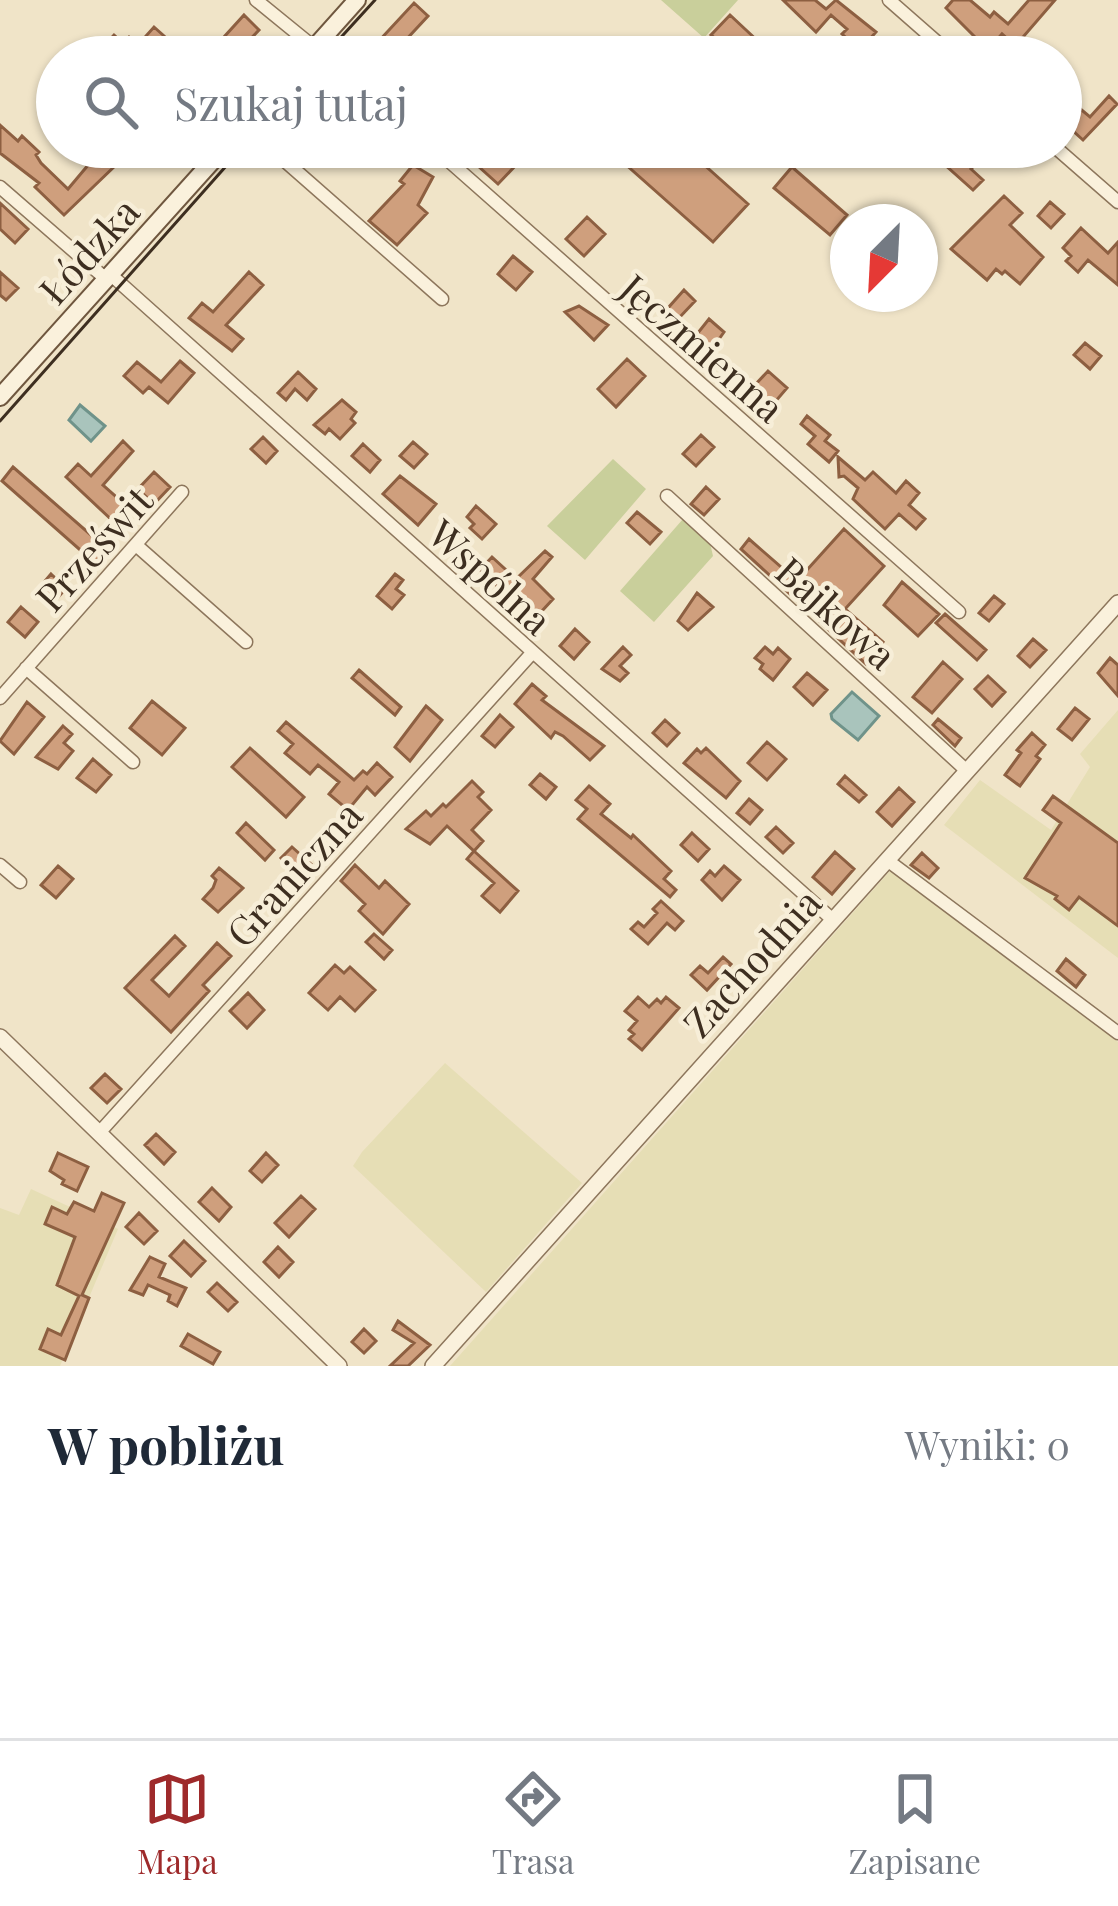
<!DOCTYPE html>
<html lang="pl">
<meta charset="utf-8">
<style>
body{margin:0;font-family:"Playfair Display",serif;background:#f2f2f3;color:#1f2937}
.compass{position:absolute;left:830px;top:204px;width:108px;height:108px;border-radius:50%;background:#fff;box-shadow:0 3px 9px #0004;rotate:204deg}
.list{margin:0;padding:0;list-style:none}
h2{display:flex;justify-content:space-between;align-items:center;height:156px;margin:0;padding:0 48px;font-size:51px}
h2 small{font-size:39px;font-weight:400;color:#747a83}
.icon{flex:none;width:66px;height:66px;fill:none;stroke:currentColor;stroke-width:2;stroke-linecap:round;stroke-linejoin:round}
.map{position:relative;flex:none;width:1118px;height:1366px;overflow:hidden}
.search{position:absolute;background:#fff;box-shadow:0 3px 9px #0004;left:36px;right:36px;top:36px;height:132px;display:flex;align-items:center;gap:30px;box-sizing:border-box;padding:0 42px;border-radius:66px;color:#747a83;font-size:45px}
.sheet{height:372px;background:#fff}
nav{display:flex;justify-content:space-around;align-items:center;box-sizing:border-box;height:168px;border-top:3px solid #e0e1e3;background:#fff;font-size:33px;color:#747a83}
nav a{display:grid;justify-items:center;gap:6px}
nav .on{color:#9e2a2b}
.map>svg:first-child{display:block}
.farmland{fill:#e6deb5}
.green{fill:#c9cf9b}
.water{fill:#a9c4bc;stroke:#6f938a;stroke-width:3}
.building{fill:#cf9f7d;stroke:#8d5f41;stroke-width:3}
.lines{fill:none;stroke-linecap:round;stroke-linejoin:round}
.minor-casing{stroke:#8d765c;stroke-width:15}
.tertiary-casing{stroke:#8d765c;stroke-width:18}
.secondary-casing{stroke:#6f573f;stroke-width:20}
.minor{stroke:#faf1dc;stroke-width:12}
.tertiary{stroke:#faf1dc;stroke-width:15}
.secondary{stroke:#faf1dc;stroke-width:16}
.tram{stroke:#3d2e20;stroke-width:3}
.labels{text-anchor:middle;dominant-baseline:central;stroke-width:9;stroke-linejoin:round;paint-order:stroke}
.street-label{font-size:39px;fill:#3d2e20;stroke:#f7eed8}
</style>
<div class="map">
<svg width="1118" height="1366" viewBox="0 0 1118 1366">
<rect width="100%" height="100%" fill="#f0e4c8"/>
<path class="farmland" d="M1118 710V958L944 825 980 780 1051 830 1090 767 1080 754Z
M890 871 1118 1042V1366H450Z
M445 1063 582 1183 486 1292 353 1166 362 1152Z
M31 1189 118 1229 60 1366H0V1208L19 1215Z"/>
<path class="green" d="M661 0H738L704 38Z
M613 459 646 489 585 560 547 526Z
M683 519 710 543 713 556 654 622 620 591Z"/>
<path class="water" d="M80 405 105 426 91 441 69 420Z
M852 692 879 716 858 740 832 719 831 714Z"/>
<path class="building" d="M783 0H815L826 9 836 0 876 32 860 50 842 34 847 29 831 15 816 32Z
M953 0H970L990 17 994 12 1008 24 1029 0H1055L1023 37 1029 42 1021 51 1002 34 988 50 946 8Z
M414 3 428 16 390 57H364Z
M244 15 259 30 239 51 224 37Z
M730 15 761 44 749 57H736L711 35Z
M154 27 182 52 177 57H146L137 49 129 57H114L103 47 114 35 123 43 129 37 138 45Z
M1067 84 1078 95 1072 102 1090 117 1109 96 1117 104 1083 140 1061 120V91Z
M0 125 18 141 22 136 39 152 36 155 41 163 68 189 89 164 83 158 94 147H101L118 163 64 215 35 187 39 183 0 153Z
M497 147 516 165 498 184 478 166Z
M606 147H684L748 204 713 242Z
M925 147H946L952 152 956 147H969L981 158 971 169 983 180 973 190Z
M413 165 433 177 418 205 427 213 397 245 369 221 404 184 400 181Z
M792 167 847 215 830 235 774 188Z
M1004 196 1022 213 1010 225 1043 257 1020 284 1005 271 1002 274 996 269 987 280 951 249Z
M1050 202 1064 214 1051 228 1038 216Z
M0 203 28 229 15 243 0 229Z
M587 217 605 234 584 256 566 239Z
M1081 228 1108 253 1118 242V285L1088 260 1078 272 1066 261 1071 256 1063 248Z
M513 256 532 272 516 290 498 274Z
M0 272 18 288 6 300 0 295Z
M249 272 263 285 226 325 243 339 232 351 189 318 202 303 213 312Z
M684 290 695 301 679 318 668 308Z
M579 306 608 325 594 340 565 312Z
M709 319 724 332 707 356 698 348 704 340 697 334Z
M1085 343 1101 356 1090 369 1074 355Z
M627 359 645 376 616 407 598 389Z
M180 361 194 373 168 403 149 387 143 393 124 376 137 362 161 382Z
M768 371 787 388 769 409 757 399 763 392 755 385Z
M298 372 316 389 307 400 295 389 286 400 278 393Z
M342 400 356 412 351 419 355 423 340 439 329 429 325 434 314 425Z
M807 416 830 435 825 441 838 451 829 462 808 444 815 436 801 424Z
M701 435 714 447 696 466 683 454Z
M263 437 277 451 266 463 251 449Z
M123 441 133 451 103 485 130 509 116 524 66 477 78 464 91 476Z
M413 442 427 454 414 468 400 456Z
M363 444 380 460 370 472 352 456Z
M838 457 865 480 873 472 896 493 906 481 919 493 909 505 925 519 916 529 899 514 885 529 853 499 858 488 844 476 839 477Z
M13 467 107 549 95 563 2 481Z
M154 472 170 487 154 504 138 489Z
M400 476 436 504 418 525 383 494Z
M706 487 719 499 704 515 691 504Z
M476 506 496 524 482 539 470 528 474 524 467 517Z
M637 512 661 532 650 544 627 523Z
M844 529 884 566 845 609 883 642 866 664 741 549 749 539 797 581Z
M545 551 552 557 533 579 553 599 528 626 516 614 521 609 480 570 492 557 516 579Z
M51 574 66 588 55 601 39 588Z
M395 574 403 580 396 589 404 595 392 609 377 596Z
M902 582 939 614 918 636 884 605Z
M697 593 713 607 688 630 678 621Z
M994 596 1004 604 989 621 979 613Z
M21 607 38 622 25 637 8 622Z
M945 614 986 650 977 660 936 623Z
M575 629 589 642 574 659 560 646Z
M1033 639 1046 650 1030 667 1018 656Z
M623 647 631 655 620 666 628 673 620 681 602 669Z
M765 647 773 654 778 648 790 659 773 680 760 669 763 664 755 658Z
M1110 658 1118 665V696L1098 673Z
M943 662 962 679 932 713 913 697Z
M359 670 401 707 395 715 352 678Z
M807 673 827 690 813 705 794 687Z
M988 676 1005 692 992 706 975 689Z
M532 684 546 696 542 700 604 746 590 760 563 736 555 732 551 738 515 704Z
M152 701 185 728 162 755 130 728Z
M27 702 44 717 14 754 0 741Z
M426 706 442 720 410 761 395 747Z
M1075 708 1089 719 1072 740 1058 729Z
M500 715 513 727 495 747 482 736Z
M938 719 961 738 955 746 933 725Z
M665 720 679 733 667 746 653 733Z
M286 722 354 780 363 771 367 774 377 763 392 777 375 795 367 787 348 810 329 794 339 782 318 765 310 774 285 753 293 744 278 731Z
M63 726 72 734 64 743 73 751 58 769 36 757Z
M1032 733 1045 745 1036 756 1040 759 1020 786 1005 775 1021 753 1017 750Z
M767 742 786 759 767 780 748 763Z
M250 748 304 797 286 817 232 767Z
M706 748 740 781 726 798 684 763 697 749 701 753Z
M93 759 111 775 96 792 77 778Z
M540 774 556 787 546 799 530 785Z
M845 776 866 795 859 802 838 784Z
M472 781 483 792 478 797 491 810 472 830 483 841 474 851 447 826 430 844 406 829 426 811 431 816 443 804 446 807Z
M589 786 610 804 601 814 631 838 633 835 671 871 664 879 676 890 670 897 578 819 587 809 576 800Z
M899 788 914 802 892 826 877 812Z
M1053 796 1118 843V926L1079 897 1069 910 1055 899 1057 896 1025 878 1061 823 1043 810Z
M749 799 762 810 750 824 737 813Z
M246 823 274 850 265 860 237 833Z
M776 827 793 843 783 853 766 837Z
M692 833 709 849 698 861 681 845Z
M292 847 311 864 300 876 281 858Z
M474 851 518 891 500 912 482 896 494 883 467 859Z
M835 852 854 869 832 894 813 877Z
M922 853 938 868 929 878 911 865Z
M355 865 379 888 385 881 409 904 383 934 359 911 365 904 341 881Z
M58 866 73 879 56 898 41 885Z
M724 866 740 880 722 900 702 880 710 871 715 876Z
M219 868 243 888 218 912 203 899 213 888 216 880 212 876Z
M661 901 683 921 675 930 667 923 648 944 631 929 638 922 644 927 657 913 653 909Z
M374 934 392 950 384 959 366 942Z
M175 936 185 946 152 980 169 996 217 943 231 956 203 985 209 991 171 1032 125 988Z
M723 957 731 964 707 990 691 975 700 966 708 973Z
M1066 959 1085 975 1076 987 1057 971Z
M335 965 344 973 350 967 375 990 355 1011 340 997 328 1010 309 993Z
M248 993 264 1010 247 1028 230 1011Z
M638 997 649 1007 657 999 661 1003 666 997 679 1008 642 1050 629 1039 634 1034 629 1030 637 1021 625 1011Z
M105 1074 121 1089 107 1103 91 1088Z
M156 1134 175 1152 164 1164 145 1145Z
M58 1153 88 1167 77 1191 62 1184 64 1180 50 1171Z
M266 1153 278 1165 262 1182 250 1171Z
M212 1188 231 1207 219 1221 199 1202Z
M102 1193 124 1203 82 1295 89 1298 65 1360 40 1349 48 1329 61 1335 79 1296 57 1285 75 1237 45 1224 52 1207 67 1214 74 1202 94 1211Z
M301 1196 315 1209 289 1237 275 1223Z
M139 1213 157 1231 144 1244 126 1227Z
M184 1241 205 1261 191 1276 170 1256Z
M278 1247 293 1262 279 1277 264 1262Z
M150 1257 165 1264 159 1277 186 1288 177 1306 168 1301 170 1295 148 1285 143 1295 130 1290Z
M217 1283 237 1302 228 1311 208 1292Z
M398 1321 430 1345 408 1366H390L414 1343 393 1330Z
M364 1329 376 1341 364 1353 352 1342Z
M188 1334 220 1352 213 1364 181 1346Z"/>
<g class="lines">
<g class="minor-casing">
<path id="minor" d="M256 0 326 57
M889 0 954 57
M269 147 442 299
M433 147 959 612
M1055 147 1118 202
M0 187 106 279
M110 274 833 920
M667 496 967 771
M136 545 246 642
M26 668 133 762
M0 698 182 492
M887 860 1118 1033
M0 865 20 882
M99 1133 532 653"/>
</g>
<g class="tertiary-casing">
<path id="tertiary" d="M0 1037 339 1366
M433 1366 1118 603"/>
</g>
<g class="secondary-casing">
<path id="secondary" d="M306 57 357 0
M0 397 225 147"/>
</g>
<use href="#minor" class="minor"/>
<use href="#tertiary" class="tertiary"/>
<use href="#secondary" class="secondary"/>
<path class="tram" d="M323 57 375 0
M0 421 243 147"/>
</g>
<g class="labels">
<g class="street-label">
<text transform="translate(88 250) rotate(-48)">Łódzka</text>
<text transform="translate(703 347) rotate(41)">Jęczmienna</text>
<text transform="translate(93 548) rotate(-48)">Prześwit</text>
<text transform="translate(491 576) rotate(42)">Wspólna</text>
<text transform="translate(837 612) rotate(42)">Bajkowa</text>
<text transform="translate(293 873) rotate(-48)">Graniczna</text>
<text transform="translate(751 962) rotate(-48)">Zachodnia</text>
</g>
</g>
</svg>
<svg class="compass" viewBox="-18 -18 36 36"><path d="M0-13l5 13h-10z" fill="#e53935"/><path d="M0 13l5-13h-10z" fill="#747a83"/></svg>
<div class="search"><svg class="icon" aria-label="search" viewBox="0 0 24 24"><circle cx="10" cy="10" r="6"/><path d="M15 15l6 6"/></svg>Szukaj tutaj</div>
</div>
<section class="sheet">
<h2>W pobliżu<small>Wyniki: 0</small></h2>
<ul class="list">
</ul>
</section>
<nav>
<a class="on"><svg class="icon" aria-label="map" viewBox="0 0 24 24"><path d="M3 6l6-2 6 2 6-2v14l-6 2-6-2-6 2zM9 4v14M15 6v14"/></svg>Mapa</a>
<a><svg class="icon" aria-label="directions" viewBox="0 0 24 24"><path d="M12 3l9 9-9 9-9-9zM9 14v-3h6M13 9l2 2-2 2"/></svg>Trasa</a>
<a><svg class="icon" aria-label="saved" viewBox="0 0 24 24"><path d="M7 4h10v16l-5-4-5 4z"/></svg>Zapisane</a>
</nav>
